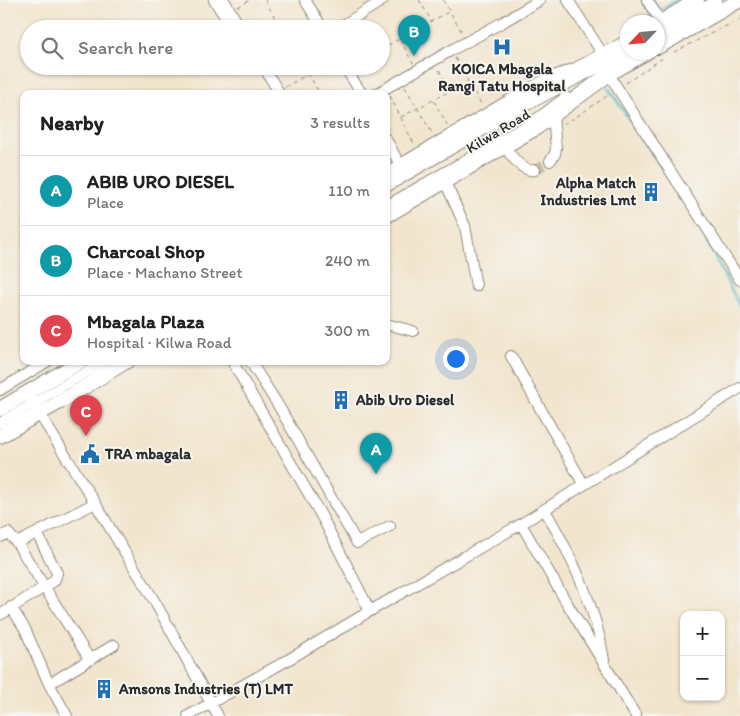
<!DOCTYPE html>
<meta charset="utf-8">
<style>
body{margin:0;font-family:Itim,sans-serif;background:#f2f2f2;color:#222}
.controls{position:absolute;right:15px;bottom:15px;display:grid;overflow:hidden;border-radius:10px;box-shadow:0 1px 4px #0004}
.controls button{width:45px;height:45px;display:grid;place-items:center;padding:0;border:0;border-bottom:1px solid #e0e0e0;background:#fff;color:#222;font:25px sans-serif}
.compass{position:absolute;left:620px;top:15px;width:45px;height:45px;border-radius:50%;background:#fff;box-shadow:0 1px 4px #0004;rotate:244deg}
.you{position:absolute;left:455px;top:358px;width:18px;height:18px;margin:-12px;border:4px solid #fff;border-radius:50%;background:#1a73e8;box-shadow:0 0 0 8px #1a73e833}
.badge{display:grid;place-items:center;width:32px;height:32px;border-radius:50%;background:#0b8043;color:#fff;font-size:16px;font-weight:700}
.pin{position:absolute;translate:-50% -41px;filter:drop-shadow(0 1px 2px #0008)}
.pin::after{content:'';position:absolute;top:26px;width:18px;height:15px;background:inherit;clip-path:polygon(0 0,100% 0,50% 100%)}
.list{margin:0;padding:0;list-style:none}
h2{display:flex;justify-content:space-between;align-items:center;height:65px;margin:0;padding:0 20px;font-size:21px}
h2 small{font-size:16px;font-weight:400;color:#767676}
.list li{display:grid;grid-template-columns:32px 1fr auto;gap:15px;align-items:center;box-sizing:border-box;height:70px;padding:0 20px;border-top:1px solid #e0e0e0}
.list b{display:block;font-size:19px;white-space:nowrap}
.list p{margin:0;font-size:16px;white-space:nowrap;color:#767676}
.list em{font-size:16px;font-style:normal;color:#767676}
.icon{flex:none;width:28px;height:28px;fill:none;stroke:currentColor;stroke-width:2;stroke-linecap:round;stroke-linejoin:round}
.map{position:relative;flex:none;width:740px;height:716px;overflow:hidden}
.search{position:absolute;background:#fff;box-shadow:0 1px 4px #0004;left:20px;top:20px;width:370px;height:55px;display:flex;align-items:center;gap:12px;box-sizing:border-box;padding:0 18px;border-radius:28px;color:#767676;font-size:19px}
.panel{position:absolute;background:#fff;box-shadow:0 1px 4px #0004;left:20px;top:90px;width:370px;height:275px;border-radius:10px}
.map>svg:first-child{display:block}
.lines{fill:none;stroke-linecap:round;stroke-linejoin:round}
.stream{stroke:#50bdc8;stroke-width:2.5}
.minor-tunnel{stroke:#cac0ad;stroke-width:10;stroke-dasharray:10 5;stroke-linecap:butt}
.minor-casing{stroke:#8e887c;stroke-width:12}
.highway-casing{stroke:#8e887c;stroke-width:16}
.path{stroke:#8e887c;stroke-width:1;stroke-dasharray:4 4;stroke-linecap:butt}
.minor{stroke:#fff;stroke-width:10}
.highway{stroke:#fff;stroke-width:14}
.labels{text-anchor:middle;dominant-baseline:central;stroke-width:4;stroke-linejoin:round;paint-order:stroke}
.poi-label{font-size:15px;font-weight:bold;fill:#2b2b2b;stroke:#f6f6f2;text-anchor:start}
.street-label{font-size:15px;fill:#2b2b2b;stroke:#f6f6f2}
</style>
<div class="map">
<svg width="740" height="716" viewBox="0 0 740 716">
<rect width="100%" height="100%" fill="#f6f6f2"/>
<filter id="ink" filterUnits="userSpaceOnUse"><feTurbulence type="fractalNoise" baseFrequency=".02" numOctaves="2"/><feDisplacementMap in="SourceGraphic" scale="10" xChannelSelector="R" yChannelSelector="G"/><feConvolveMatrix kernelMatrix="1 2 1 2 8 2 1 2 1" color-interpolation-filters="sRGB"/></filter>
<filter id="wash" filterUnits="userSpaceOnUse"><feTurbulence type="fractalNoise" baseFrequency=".0096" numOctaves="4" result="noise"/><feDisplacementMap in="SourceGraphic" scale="20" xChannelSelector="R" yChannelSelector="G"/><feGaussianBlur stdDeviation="1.12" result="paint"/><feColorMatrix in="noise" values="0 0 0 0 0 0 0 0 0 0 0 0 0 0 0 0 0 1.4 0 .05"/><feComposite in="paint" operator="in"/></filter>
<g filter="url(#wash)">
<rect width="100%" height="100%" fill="#f2e5ce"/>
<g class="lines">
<path class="stream" d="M642 0 651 16
M653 0 660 11 677 0
M608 88 611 92 676 189
M696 219 740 307"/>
</g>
</g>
<g filter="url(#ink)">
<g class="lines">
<path class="minor-tunnel" d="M535 170 550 161"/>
<g class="minor-casing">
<path id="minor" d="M214 0 233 29
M224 0 241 29
M305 0 323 29
M568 0 604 56
M647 0 661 22
M337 29 383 0
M658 35 717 0
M263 66 280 94
M344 66 362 94
M609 74 618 89 740 280
M376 94 450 51 503 22 540 0
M386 139 401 167
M504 147C513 156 521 172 535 170
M550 161 555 154 556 148 553 116
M445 182 465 226 476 286
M386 187 525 106 628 52
M386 206 534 121 566 97
M386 324 413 331
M511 356 545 417 584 485
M232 361 322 517 370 611
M250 361 278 405 357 543 390 526
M0 390 48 361
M27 394 95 503 155 602 218 716
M0 423 105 361
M545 510C572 557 596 607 604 660
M521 524 568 605 636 716
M0 537 8 533 17 543 90 660
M17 543 95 503
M11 607 25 629 49 684 67 716
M0 615 54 581 56 577 57 573 37 533
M49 684 114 645
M188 716 286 661 370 611 521 524 740 388"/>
</g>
<g class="highway-casing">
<path id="highway" d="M658 24 697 0
M658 47 740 0
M386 175 520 96 551 79 576 70 628 42
M386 216 536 128 609 74 647 52
M0 409 81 361
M0 436 65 399 127 361"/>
</g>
<path class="path" d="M265 0 281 29
M419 0 431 20
M443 0 463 34
M238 7 250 0
M400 40 413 63
M381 49 450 11
M674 52 740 19
M455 58 481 104
M304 66 320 94
M278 70 283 66
M439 70 450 90
M626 83 664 57
M285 87 323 66
M405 87 432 133
M390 96 415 146
M434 101 448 126
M401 117 469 81
M563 124 576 117 610 94
M138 365 144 361"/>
<use href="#minor" class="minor"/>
<use href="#highway" class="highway"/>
</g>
</g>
<defs>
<g id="hospital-bare" transform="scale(1.5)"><path d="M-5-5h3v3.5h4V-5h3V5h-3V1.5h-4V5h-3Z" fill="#1f6fb2" stroke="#f6f6f2" stroke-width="2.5" paint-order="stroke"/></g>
<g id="building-bare" transform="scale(1.5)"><path d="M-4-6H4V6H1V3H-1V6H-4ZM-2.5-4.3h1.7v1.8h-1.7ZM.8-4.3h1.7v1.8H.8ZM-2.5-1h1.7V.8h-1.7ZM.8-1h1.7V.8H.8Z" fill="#1f6fb2" stroke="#f6f6f2" stroke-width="2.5" paint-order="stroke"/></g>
<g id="civic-bare" transform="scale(1.5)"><path d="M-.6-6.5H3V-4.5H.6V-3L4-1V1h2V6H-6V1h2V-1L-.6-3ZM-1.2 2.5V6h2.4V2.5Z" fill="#1f6fb2" stroke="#f6f6f2" stroke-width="2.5" paint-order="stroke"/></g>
</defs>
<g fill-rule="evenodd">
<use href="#hospital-bare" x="502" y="47"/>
<use href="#building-bare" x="651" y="192"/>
<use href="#building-bare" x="341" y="400"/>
<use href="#civic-bare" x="90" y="454"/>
<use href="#building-bare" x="104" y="689"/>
</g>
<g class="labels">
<g class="poi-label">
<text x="502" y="69" text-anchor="middle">KOICA Mbagala<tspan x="502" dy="17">Rangi Tatu Hospital</tspan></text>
<text x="636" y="183" text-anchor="end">Alpha Match<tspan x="636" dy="17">Industries Lmt</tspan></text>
<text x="356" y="400">Abib Uro Diesel</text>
<text x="105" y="454">TRA mbagala</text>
<text x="119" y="689">Amsons Industries (T) LMT</text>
</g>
<g class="street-label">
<text transform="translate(498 131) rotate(-31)">Kilwa Road</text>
</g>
</g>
</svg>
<div class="controls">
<button>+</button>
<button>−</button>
</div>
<svg class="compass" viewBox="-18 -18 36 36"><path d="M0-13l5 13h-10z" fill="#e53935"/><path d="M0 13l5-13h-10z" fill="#767676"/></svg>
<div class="you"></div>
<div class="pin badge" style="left:376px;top:474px;background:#0f9aa8">A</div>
<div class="pin badge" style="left:414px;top:56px;background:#0f9aa8">B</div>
<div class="pin badge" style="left:86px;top:436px;background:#e0444e">C</div>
<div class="search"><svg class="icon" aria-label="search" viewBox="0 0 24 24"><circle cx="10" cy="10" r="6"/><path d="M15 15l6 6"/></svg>Search here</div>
<section class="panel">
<h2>Nearby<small>3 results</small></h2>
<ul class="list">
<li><span class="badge" style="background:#0f9aa8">A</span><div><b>ABIB URO DIESEL</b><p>Place</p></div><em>110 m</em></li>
<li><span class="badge" style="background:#0f9aa8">B</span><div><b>Charcoal Shop</b><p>Place · Machano Street</p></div><em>240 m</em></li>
<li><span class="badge" style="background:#e0444e">C</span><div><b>Mbagala Plaza</b><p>Hospital · Kilwa Road</p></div><em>300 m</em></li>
</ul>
</section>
</div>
